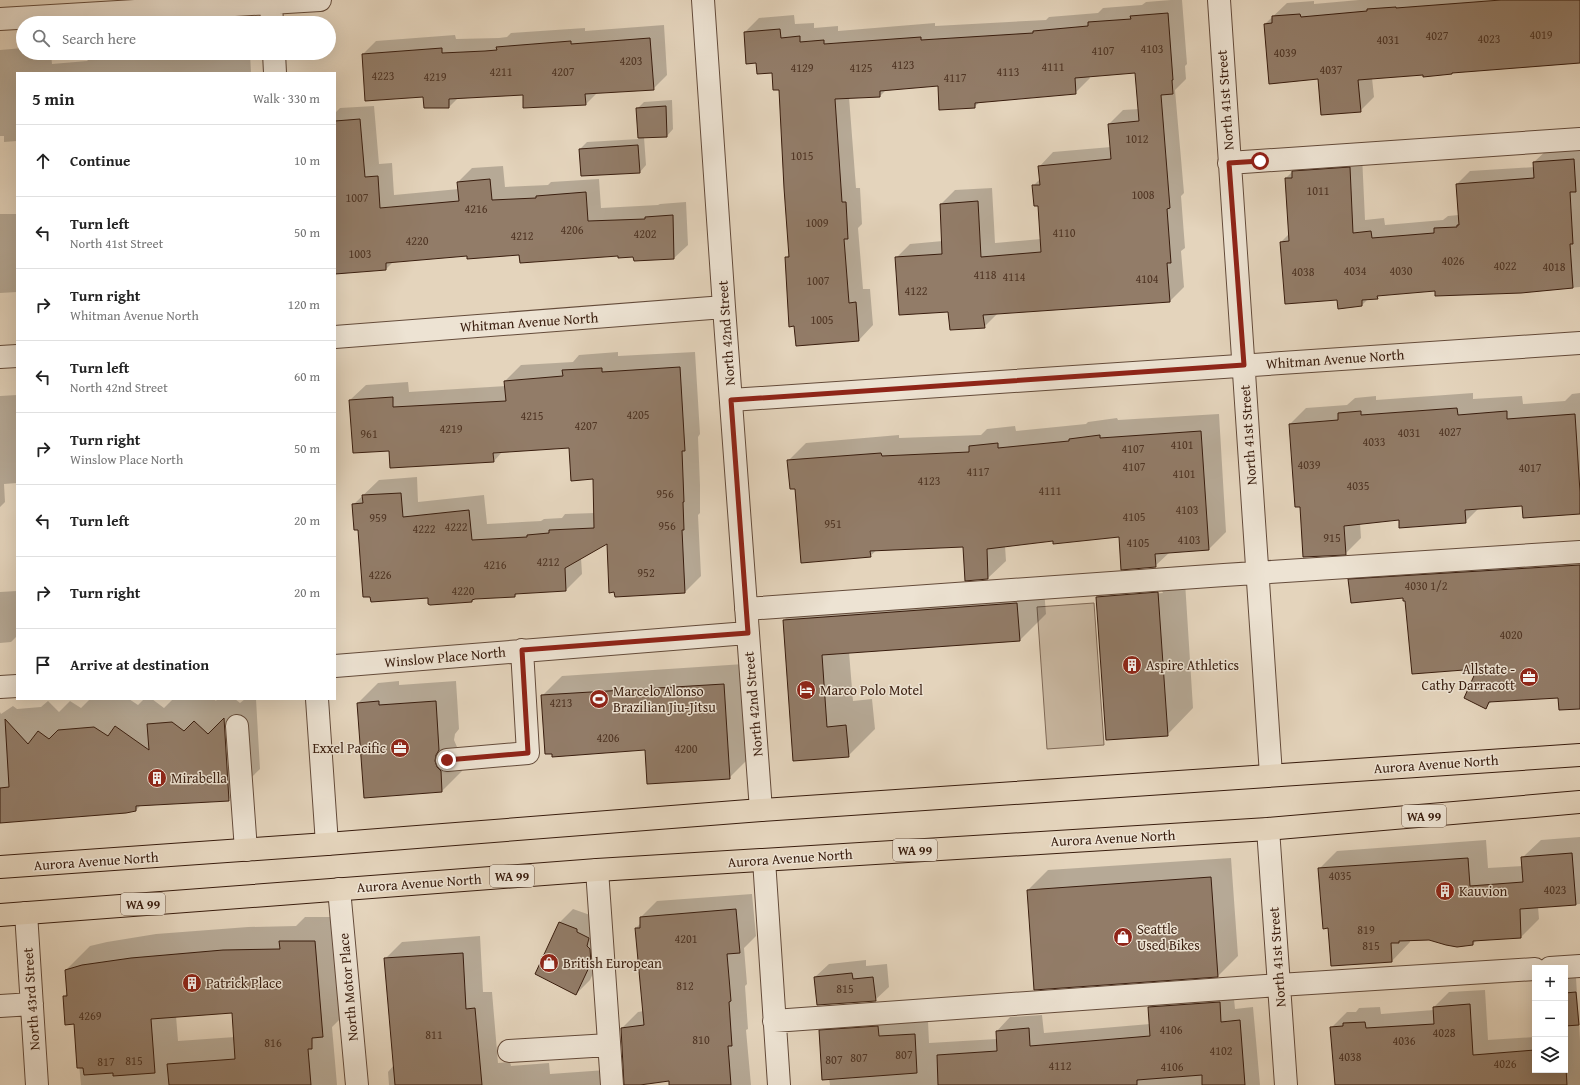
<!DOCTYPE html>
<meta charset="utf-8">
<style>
body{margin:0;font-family:"Gentium Book Plus",serif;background:#f6f6f6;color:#222}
.controls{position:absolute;right:12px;bottom:12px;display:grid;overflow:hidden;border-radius:0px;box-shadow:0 4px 16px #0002}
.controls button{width:36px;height:36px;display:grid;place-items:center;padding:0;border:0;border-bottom:1px solid #e0e0e0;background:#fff;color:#222;font:20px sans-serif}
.stop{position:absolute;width:12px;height:12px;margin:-9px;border:3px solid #8f2418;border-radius:50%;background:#fff}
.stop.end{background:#8f2418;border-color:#fff;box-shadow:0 1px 4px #0008}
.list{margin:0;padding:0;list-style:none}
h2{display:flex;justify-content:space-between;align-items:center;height:52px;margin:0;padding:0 16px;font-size:17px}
h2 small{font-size:13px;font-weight:400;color:#767676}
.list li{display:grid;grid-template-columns:26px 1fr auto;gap:12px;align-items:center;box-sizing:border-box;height:72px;padding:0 16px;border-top:1px solid #e0e0e0}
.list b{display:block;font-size:15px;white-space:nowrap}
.list p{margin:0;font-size:13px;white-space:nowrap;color:#767676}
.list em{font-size:13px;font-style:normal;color:#767676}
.icon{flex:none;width:22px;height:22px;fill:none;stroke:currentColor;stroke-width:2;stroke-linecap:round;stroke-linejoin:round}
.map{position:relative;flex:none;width:1580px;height:1085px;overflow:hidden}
.search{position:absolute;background:#fff;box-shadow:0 4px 16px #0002;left:16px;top:16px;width:320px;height:44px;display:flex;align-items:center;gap:10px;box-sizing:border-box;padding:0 14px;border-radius:22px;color:#767676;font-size:15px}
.panel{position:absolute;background:#fff;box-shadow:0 4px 16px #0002;left:16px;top:72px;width:320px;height:628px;border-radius:0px}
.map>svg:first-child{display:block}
.green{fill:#c7b59e;stroke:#806956}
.shadow{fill:#0003;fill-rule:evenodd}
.building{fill:#927c68;stroke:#391d0e}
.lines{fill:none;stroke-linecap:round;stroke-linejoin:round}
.minor-casing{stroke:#644b3a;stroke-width:24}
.highway-casing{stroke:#391d0e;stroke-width:24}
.minor{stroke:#ede3d3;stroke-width:22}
.highway{stroke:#e4d4bc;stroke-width:22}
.route{stroke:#8f2418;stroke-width:5}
.labels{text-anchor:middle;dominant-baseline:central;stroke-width:3;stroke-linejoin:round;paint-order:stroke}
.number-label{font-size:12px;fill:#4f3524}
.shield{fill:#ede3d3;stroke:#6f5849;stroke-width:1}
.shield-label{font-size:13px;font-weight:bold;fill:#391d0e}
.street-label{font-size:14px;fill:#391d0e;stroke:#ede3d3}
.poi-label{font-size:14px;fill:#391d0e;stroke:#ede3d3;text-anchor:start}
</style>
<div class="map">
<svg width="1580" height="1085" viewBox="0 0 1580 1085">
<rect width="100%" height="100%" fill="#e4d4bc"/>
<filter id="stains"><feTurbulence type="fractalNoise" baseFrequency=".005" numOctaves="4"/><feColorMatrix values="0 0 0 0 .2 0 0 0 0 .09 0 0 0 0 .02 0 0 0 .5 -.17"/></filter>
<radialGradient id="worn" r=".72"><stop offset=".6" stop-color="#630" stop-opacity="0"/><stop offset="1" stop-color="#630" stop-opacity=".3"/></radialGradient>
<path class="green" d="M1094 603 1104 745 1047 749 1037 607Z"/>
<path class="shadow" d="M1171 0H1182L1187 64 1185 66 1186 79 1175 90 1184 193 1181 196 1185 248 1181 251 1184 287 1170 301 998 313 984 327 949 311 896 258 910 244 943 241 941 204 955 190 992 188 995 243 1041 239 1038 205 1033 186 1040 179 1039 167 1053 152 1111 147 1109 124 1123 110 1139 109 1136 72 1089 76 1090 78 1075 93 981 101 974 107 939 85 887 89 880 96 849 97 856 188H860L862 224 858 228 863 289H870L873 325 859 340 786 258 790 253 780 89 773 72 757 62 745 32 759 18 794 15 795 24 814 23V28L838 26V31L935 23V26L1046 20 1049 17 1098 13 1103 8 1142 5 1146 2Z
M1359 0H1580V63L1372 78 1374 97 1360 111 1319 78 1265 24 1287 3 1314 1V4Z
M664 25 667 75 653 89 598 92 586 104 524 94 458 98 449 107H425L424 96 363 54 376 41 455 35 456 39 499 38 507 37 511 33 585 28V31Z
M23 48V53H51L52 64 87 61 95 53H250L251 73H17V141L4 142V136H0V50Z
M672 100 673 129 667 136 644 137 646 165 640 172 580 149 587 142 639 139 638 108 644 102Z
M374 106 379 164 392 163 394 195 459 189 458 182 472 168 503 166 505 187 548 185 551 182 599 179 601 208 658 205 660 204 686 202 688 245 674 258 619 255 520 254 468 255 394 261 386 269 335 263V113L340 108Z
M1580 147V287L1521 292 1436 290 1380 295 1377 298H1369L1362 305 1338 299 1281 242 1289 234 1286 178 1306 158 1362 155 1365 220 1384 218 1385 225 1443 220 1448 216 1459 215 1457 184 1470 171 1535 167 1534 162 1548 149Z
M0 214H17V292L0 293Z
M618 352V356L695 352 700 434 698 437 700 485V513L698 515 701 576 685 592 616 596 608 542 581 558 582 574 566 590 518 593 515 596 475 598 472 601 429 597 359 529 353 505 379 480 417 477 418 502 484 495 487 524 541 521 544 519 562 518 565 514 595 513 593 478 570 447 502 452 494 461 390 449 350 400 366 385 408 382 409 392 506 386 505 381 521 365 573 362 579 355Z
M1473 393V399L1522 396 1523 404 1565 401 1572 394 1580 393V513L1523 505 1479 508 1465 522 1400 519 1360 523 1361 538 1345 554 1301 506 1290 424 1306 408 1347 405 1355 398 1376 396V400Z
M17 395V483L4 484 5 502 0 507V396Z
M1219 414 1226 532 1209 549 1170 552 1155 566 1120 535 1053 540 1005 546 1006 561 988 578 964 546 878 549 870 556 796 488 789 460 806 443 899 435V438L981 435 987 429 1015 426 1016 431 1086 424 1088 422 1117 418 1118 420Z
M1580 542V708L1559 697 1492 701 1486 707 1479 668 1404 597 1350 580 1375 555Z
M1184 566 1193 708 1167 735 1097 597 1124 571ZM1162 591 1163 593 1124 596V594Z
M1043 577 1046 614 1020 640 849 652 853 701 872 699 875 729 848 756 794 760 784 620 810 594Z
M17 591V636L11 642 0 643V592Z
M744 664 750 757 729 778 645 749 542 696 562 676Z
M399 681V685L456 681 459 729 455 734 454 740 457 747 461 750 462 771 442 791 358 703 378 683Z
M90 699H129L138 705 144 699H152L164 708 173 699H214L216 701 217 699H235L240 703 245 699H256L260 769 228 800 141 805 136 810 0 822V712L1 714 13 706 17 709 41 707 48 701 59 712 70 701 81 708Z
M1580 837V904L1538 907 1539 919 1521 937 1477 940 1473 944 1429 939 1410 940V942L1392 961 1332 965 1329 927 1319 869 1337 851 1486 840 1488 868 1523 866 1522 858 1541 840Z
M1231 858 1238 956 1218 976 1028 890 1048 870Z
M752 894 756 936 744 948 747 984 745 986 748 1029 746 1030 751 1085H670V1080L625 1085 622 1028 638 1012 644 1011 636 928 641 923V917L657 901Z
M573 909 590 915 604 949 590 980 576 994 559 923Z
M305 917H339L347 1012 332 1027 337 1085H81L75 1023 64 997 67 993 66 970 90 946 107 942 156 934 248 927 296 926ZM233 1012 235 1037 178 1041 176 1016Z
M480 936 483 992H492L498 1063 510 1062 511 1066 549 1063 550 1074 606 1070 607 1085H389L388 1072 394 1065 385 959 402 942Z
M866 960V966L887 964 889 987 875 1000 815 977 829 964Z
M1576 978 1580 1041V1085H1336L1331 1028 1347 1012H1356L1359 1008 1380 1007 1381 1014 1434 1010V1007L1449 992 1485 990 1488 1040 1535 1037V1070H1565V979Z
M1233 989 1235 1009 1253 1007 1260 1085H830L821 1031 834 1017 892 1023 928 1021 929 1043 997 1039V1031L1010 1017 1042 1015 1044 1033 1150 1024 1149 1007 1163 994Z"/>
<path class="building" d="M1501 0H1580V63L1452 73V74L1423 77V75L1358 80 1361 112 1321 115 1318 79 1269 84 1264 24 1272 23V16L1300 14 1301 17 1367 11V9L1396 7V8Z
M1168 13 1173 80H1172L1173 94 1161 95 1170 208 1167 209 1171 263H1167L1170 302 983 315 985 328 950 330 948 312 899 315 895 257 942 254 940 204 978 201 981 257 1041 252 1038 206H1034L1032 185H1040L1038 166 1111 159 1108 124 1139 121 1135 73 1075 78 1076 94 975 103V108L939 110 938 86 880 91V97L835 99 842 202H846L848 239H844L849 303 856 302 859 341 796 346 794 326 789 327 785 257H789L784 188 779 90H773L772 73 757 74 756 63 746 64 744 32 780 29 781 38 800 36V42L824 40V44L921 37V40L1033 33V31L1088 26V22L1131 19 1130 16Z
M650 38 654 90 585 94 586 105 523 108V95L449 99V108H424L423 97 365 101 362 54 442 48V53L485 51 497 50 496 47 571 41V44Z
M666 106 667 137 638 138 636 108Z
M360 119 365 177 378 176 380 208 459 201 457 182 490 179 492 200 536 198V196L586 192 588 221 645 219V217L673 215 674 259 634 261 633 257 618 258V256L520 263 519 255 467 259V256L386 263V270L335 274V121Z
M638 145 640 173 581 176 579 149Z
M1574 159 1576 192H1570L1573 244H1570L1573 288 1521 293 1435 296V291L1377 296 1378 299 1362 300V306L1338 309 1337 300 1285 304 1280 242 1289 241 1285 178H1292V171L1350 167 1353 233 1371 231 1372 238 1434 233V228L1457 227V225H1459L1456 184 1534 178 1533 162Z
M680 367 685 451H682L684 502H683L684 530H682L685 593 615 597 614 592 609 593 607 544 565 568 566 591 515 594V597L475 599 472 600V602L430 605 428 604V598L371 602 370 597H363L358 530H354L352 504 363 503 362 495 401 493 403 517 469 510 472 540 527 537V535L549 533V530L594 528 593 479 571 481 569 448 493 453 494 462 390 468 389 451 353 453 349 400 393 397V407L506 401 504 381 563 376 562 370 602 368V372Z
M1457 408 1458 415 1507 411V419L1575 414 1580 492V514L1523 518 1522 506 1465 510 1466 523 1399 528V520L1344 526 1346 555 1303 557 1300 507H1295L1289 424 1338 420V413L1361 411V415Z
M1201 431 1209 550 1155 554 1156 567 1121 570 1119 537 1053 544V541L987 549 988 579 965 581 963 547 870 551 871 557 801 563 795 489H790L787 460 881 453 882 456 969 452V446L998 443V448L1069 441V439L1100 435V438Z
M1580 565V709L1559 710 1558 698 1489 702 1486 709 1464 698 1477 669 1412 674 1405 601H1403V598L1351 603 1348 579Z
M1158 592 1168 736 1106 740 1096 597Z
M1017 603 1020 641 822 655 827 727 846 725 849 757 793 761 783 620Z
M724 684 730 779 647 784 645 750 552 757V754H545L541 695Z
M379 701V705L436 701 439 750 436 755 435 761 437 767 441 771 442 792 364 798 357 703Z
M224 718 229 801 136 806V811L126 813 0 823V788L9 787 5 719 28 744 38 731 49 739 58 730 94 727 108 736 115 726 149 750 147 724 172 722 184 731 194 721 208 734Z
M1572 853 1576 905 1520 909 1521 938 1473 941V945L1457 947 1446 945 1429 940 1399 941V943H1391L1392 962 1331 966 1328 928 1323 929 1318 868 1468 858 1470 886 1523 882 1521 857Z
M1211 877 1218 977 1034 990 1027 890Z
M736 909 740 953 727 954 731 1001 729 1002 732 1046H728L731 1085H669V1081L640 1085H624L621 1028 644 1025 635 928H640V917Z
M559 922 577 929V932L589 938 587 946 590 949 591 963 576 995 535 974Z
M279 941H315L323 1037 312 1038V1049H308L311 1085H169L167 1064 235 1059 232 1013 151 1019 155 1073 113 1076V1073L84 1075 83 1068H77L74 1024 65 1025 63 996H67L65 970 82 965 131 958 223 950 280 949Z
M463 953 466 1009 475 1008 482 1085H395L384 958Z
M852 973 853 979 873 977 876 1001 817 1005 814 977Z
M1576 992 1579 1025 1565 1026V993Z
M1220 1002 1221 1022 1240 1020 1245 1085H1202V1075L1137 1080V1085H938L937 1055 997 1051 996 1031 1029 1028 1030 1046 1150 1036 1148 1007Z
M1470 1004 1473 1055 1535 1050V1070H1565V1052L1567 1085H1335L1330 1027 1343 1026V1023L1365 1022 1366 1028 1434 1024 1433 1007Z
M878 1026 879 1036 915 1034 917 1073 822 1080 819 1030Z"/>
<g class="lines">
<g class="minor-casing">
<path id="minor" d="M703 0 724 307 761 810
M1219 0 1271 775
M271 3 272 23
M0 19 320 0
M274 53 275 73
M1229 163 1580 139
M335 337 724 307
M0 357 17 356
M731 400 1580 343
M746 609 1224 575 1580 552
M335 666 747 633
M0 687 17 686
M317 699 327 844
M237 726 246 850
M447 760 528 753 522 650
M1268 829 1286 1085
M764 860 779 1085
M597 870 612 1085
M339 889 357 1085
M26 913 37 1085
M1550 968 1580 966
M0 1006 32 1004
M774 1021 1279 985 1535 969
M509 1051 609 1045"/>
</g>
<g class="highway-casing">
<path id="highway" d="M0 867 327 844 761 810 1580 755
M0 915 597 870 1268 829 1580 802"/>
</g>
<use href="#minor" class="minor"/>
<use href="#highway" class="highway"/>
</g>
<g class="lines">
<path class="route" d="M447 760 528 753 522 650 748 633 731 400 1244 365 1229 163 1260 161"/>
</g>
<defs>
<g id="building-disc" transform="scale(1)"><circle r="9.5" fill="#8f2418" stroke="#ede3d3"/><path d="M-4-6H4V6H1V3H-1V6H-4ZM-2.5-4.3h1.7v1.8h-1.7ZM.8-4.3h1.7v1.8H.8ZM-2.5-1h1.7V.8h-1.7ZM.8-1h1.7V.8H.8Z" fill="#fff"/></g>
<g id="office-disc" transform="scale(1)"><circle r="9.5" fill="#8f2418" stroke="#ede3d3"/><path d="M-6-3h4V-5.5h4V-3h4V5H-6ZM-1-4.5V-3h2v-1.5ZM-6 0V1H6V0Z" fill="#fff"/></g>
<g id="hotel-disc" transform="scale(1)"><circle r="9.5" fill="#8f2418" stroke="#ede3d3"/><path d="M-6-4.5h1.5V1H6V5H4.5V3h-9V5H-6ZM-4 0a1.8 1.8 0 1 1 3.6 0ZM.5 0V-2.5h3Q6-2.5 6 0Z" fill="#fff"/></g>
<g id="stadium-disc" transform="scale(1)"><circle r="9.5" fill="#8f2418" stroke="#ede3d3"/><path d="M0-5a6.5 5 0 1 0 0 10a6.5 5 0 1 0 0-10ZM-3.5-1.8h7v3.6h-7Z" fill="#fff"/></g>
<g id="shop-disc" transform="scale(1)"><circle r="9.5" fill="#8f2418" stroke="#ede3d3"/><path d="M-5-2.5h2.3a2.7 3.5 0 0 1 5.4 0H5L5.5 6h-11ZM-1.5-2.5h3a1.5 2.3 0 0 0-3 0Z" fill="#fff"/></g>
</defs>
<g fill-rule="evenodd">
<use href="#building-disc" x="1132" y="665"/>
<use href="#office-disc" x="1529" y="677"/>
<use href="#hotel-disc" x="806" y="690"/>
<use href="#stadium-disc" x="599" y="699"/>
<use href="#office-disc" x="400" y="748"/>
<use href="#building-disc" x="157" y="778"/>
<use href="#building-disc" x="1445" y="891"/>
<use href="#shop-disc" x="1123" y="937"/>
<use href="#shop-disc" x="549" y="963"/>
<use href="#building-disc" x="192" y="983"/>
</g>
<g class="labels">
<g class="number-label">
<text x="1541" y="34">4019</text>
<text x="1437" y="35">4027</text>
<text x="1489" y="38">4023</text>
<text x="1388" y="39">4031</text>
<text x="1152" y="48">4103</text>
<text x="1103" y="50">4107</text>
<text x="1285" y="52">4039</text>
<text x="631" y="60">4203</text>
<text x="903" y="64">4123</text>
<text x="1053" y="66">4111</text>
<text x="802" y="67">4129</text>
<text x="861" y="67">4125</text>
<text x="1331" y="69">4037</text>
<text x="501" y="71">4211</text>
<text x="563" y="71">4207</text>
<text x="1008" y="71">4113</text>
<text x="383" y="75">4223</text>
<text x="435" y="76">4219</text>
<text x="955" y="77">4117</text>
<text x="1137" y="138">1012</text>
<text x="802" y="155">1015</text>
<text x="1318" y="190">1011</text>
<text x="1143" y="194">1008</text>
<text x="357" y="197">1007</text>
<text x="476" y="208">4216</text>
<text x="817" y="222">1009</text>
<text x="572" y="229">4206</text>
<text x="1064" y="232">4110</text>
<text x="645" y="233">4202</text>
<text x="522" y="235">4212</text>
<text x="417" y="240">4220</text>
<text x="360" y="253">1003</text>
<text x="1453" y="260">4026</text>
<text x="1505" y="265">4022</text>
<text x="1554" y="266">4018</text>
<text x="1355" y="270">4034</text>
<text x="1401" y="270">4030</text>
<text x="1303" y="271">4038</text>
<text x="985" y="274">4118</text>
<text x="1014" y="276">4114</text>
<text x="1147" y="278">4104</text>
<text x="818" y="280">1007</text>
<text x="916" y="290">4122</text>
<text x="822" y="319">1005</text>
<text x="638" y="414">4205</text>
<text x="532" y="415">4215</text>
<text x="586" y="425">4207</text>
<text x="451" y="428">4219</text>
<text x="1450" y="431">4027</text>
<text x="1409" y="432">4031</text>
<text x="369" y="433">961</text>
<text x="1374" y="441">4033</text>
<text x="1182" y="444">4101</text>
<text x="1133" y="448">4107</text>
<text x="1309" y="464">4039</text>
<text x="1134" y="466">4107</text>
<text x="1530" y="467">4017</text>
<text x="978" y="471">4117</text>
<text x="1184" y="473">4101</text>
<text x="929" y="480">4123</text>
<text x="1358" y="485">4035</text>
<text x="1050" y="490">4111</text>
<text x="665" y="493">956</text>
<text x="1187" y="509">4103</text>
<text x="1134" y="516">4105</text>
<text x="378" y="517">959</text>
<text x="833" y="523">951</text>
<text x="667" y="525">956</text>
<text x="456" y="526">4222</text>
<text x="424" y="528">4222</text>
<text x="1332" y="537">915</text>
<text x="1189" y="539">4103</text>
<text x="1138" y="542">4105</text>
<text x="548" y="561">4212</text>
<text x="495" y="564">4216</text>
<text x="646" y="572">952</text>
<text x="380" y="574">4226</text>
<text x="1426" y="585">4030 1/2</text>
<text x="463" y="590">4220</text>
<text x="1511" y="634">4020</text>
<text x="561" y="702">4213</text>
<text x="608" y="737">4206</text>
<text x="686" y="748">4200</text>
<text x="1340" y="875">4035</text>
<text x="1555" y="889">4023</text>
<text x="1366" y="929">819</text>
<text x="686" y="938">4201</text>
<text x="1371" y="945">815</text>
<text x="685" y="985">812</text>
<text x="845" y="988">815</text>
<text x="90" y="1015">4269</text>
<text x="1171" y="1029">4106</text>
<text x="1444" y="1032">4028</text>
<text x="434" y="1034">811</text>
<text x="701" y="1039">810</text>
<text x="1404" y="1040">4036</text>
<text x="273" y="1042">816</text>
<text x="1221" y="1050">4102</text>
<text x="904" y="1054">807</text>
<text x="1350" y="1056">4038</text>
<text x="859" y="1057">807</text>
<text x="834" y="1059">807</text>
<text x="134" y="1060">815</text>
<text x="106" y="1061">817</text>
<text x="1505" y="1063">4026</text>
<text x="1060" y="1065">4112</text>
<text x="1172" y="1066">4106</text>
</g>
<g class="shield">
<rect x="1402" y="805" width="44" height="22" rx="3"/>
<rect x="893" y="839" width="44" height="22" rx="3"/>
<rect x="490" y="865" width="44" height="22" rx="3"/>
<rect x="121" y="893" width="44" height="22" rx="3"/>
</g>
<g class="shield-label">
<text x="1424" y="816">WA 99</text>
<text x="915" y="850">WA 99</text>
<text x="512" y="876">WA 99</text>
<text x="143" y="904">WA 99</text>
</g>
<g class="street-label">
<text transform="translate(1225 100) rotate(-94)">North 41st Street</text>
<text transform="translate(529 322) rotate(-4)">Whitman Avenue North</text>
<text transform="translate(726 333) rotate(-94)">North 42nd Street</text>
<text transform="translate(1335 359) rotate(-4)">Whitman Avenue North</text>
<text transform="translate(1248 435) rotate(-94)">North 41st Street</text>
<text transform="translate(445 657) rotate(-5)">Winslow Place North</text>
<text transform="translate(753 704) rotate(-95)">North 42nd Street</text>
<text transform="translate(1436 764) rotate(-4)">Aurora Avenue North</text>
<text transform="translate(1113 838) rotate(-3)">Aurora Avenue North</text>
<text transform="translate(790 858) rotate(-4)">Aurora Avenue North</text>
<text transform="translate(96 861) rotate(-4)">Aurora Avenue North</text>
<text transform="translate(419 883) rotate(-4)">Aurora Avenue North</text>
<text transform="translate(1277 957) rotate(-94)">North 41st Street</text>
<text transform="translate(348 987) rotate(-95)">North Motor Place</text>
<text transform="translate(31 999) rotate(-94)">North 43rd Street</text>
</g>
<g class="poi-label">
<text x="1146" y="665">Aspire Athletics</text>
<text x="1515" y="669" text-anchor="end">Allstate -<tspan x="1515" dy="16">Cathy Darracott</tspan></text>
<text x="820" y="690">Marco Polo Motel</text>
<text x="613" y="691">Marcelo Alonso<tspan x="613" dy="16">Brazilian Jiu-Jitsu</tspan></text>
<text x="386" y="748" text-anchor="end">Exxel Pacific</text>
<text x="171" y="778">Mirabella</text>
<text x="1459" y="891">Kauvion</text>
<text x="1137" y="929">Seattle<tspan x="1137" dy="16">Used Bikes</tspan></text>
<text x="563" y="963">British European</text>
<text x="206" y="983">Patrick Place</text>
</g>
</g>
<rect width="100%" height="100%" filter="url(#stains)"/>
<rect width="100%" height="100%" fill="url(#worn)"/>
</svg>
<div class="controls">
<button>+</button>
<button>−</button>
<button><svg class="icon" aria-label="layers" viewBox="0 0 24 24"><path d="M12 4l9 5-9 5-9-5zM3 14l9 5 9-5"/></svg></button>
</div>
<div class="stop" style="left:1260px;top:161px"></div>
<div class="stop end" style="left:447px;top:760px"></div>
<div class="search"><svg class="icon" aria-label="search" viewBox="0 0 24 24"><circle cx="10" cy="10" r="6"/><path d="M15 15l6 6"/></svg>Search here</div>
<section class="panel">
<h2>5 min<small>Walk · 330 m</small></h2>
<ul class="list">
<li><svg class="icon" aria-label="ahead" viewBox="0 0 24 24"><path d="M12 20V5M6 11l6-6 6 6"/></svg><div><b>Continue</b></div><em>10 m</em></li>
<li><svg class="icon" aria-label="left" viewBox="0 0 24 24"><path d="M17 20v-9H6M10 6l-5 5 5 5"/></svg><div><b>Turn left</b><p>North 41st Street</p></div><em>50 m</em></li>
<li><svg class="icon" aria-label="right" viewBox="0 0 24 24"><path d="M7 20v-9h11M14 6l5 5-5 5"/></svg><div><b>Turn right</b><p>Whitman Avenue North</p></div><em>120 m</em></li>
<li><svg class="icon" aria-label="left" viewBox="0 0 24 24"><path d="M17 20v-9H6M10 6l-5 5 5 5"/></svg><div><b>Turn left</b><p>North 42nd Street</p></div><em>60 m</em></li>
<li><svg class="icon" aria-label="right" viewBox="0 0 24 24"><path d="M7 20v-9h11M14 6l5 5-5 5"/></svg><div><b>Turn right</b><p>Winslow Place North</p></div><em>50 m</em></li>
<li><svg class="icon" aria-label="left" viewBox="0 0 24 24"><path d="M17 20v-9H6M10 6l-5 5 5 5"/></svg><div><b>Turn left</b></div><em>20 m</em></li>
<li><svg class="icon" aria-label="right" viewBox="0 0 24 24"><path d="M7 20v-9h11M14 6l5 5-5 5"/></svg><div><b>Turn right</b></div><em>20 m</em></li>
<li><svg class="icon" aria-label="arrive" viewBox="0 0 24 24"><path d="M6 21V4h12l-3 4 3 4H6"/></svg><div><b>Arrive at destination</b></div></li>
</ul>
</section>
</div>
